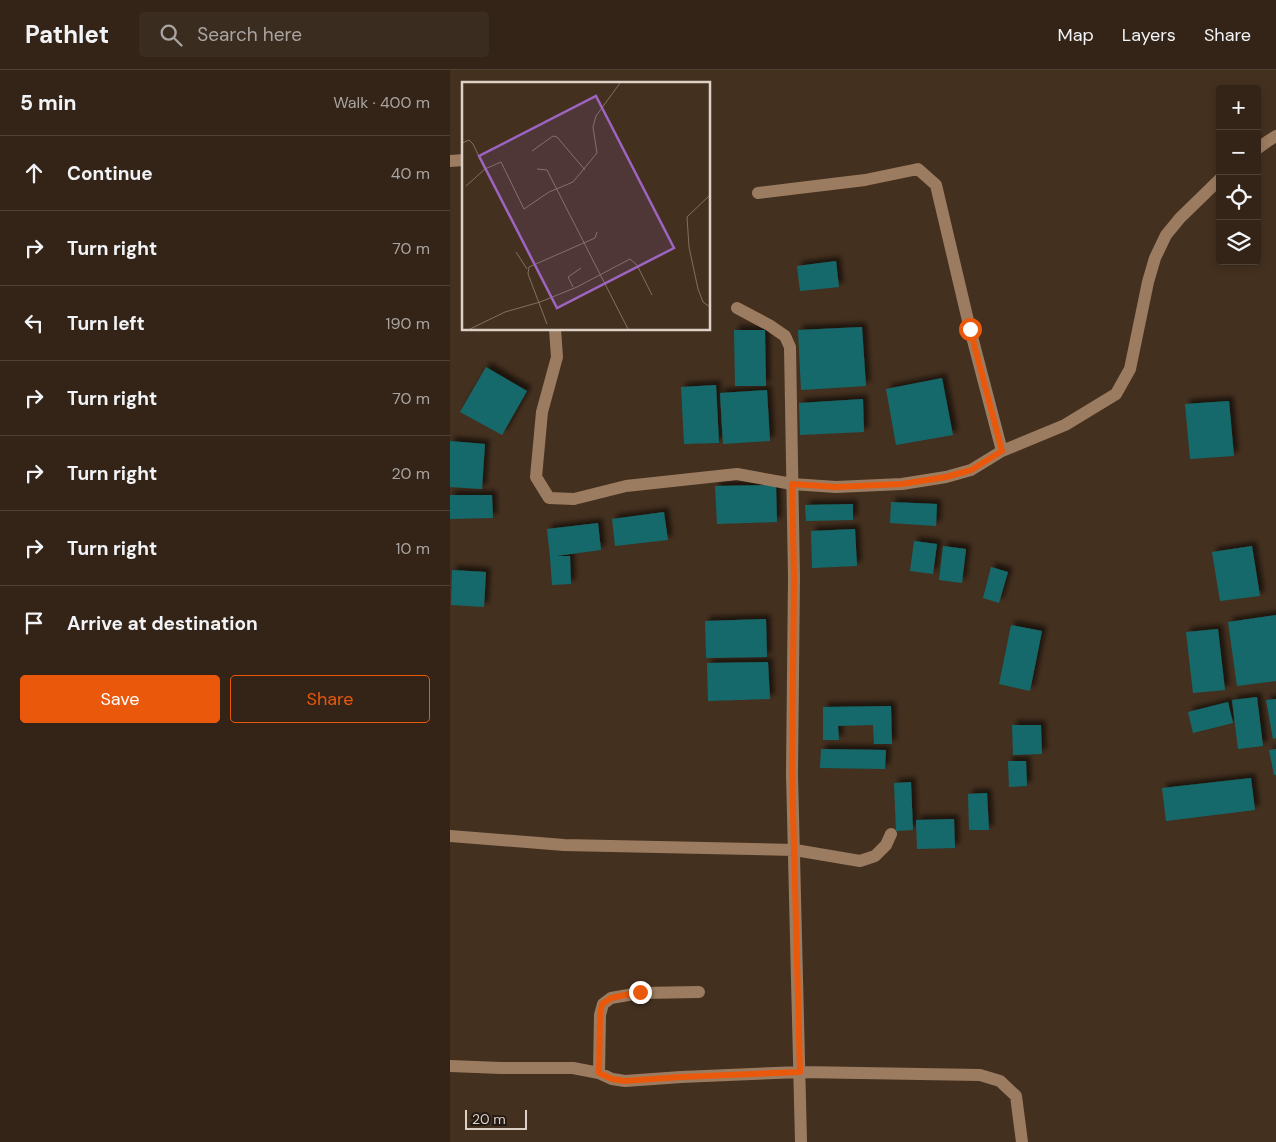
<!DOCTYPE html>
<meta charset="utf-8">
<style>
body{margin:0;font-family:"DM Sans",sans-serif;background:#3b2c20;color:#f1f3f6}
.controls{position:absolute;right:15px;top:15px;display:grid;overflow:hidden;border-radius:5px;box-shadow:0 2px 8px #0003}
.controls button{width:45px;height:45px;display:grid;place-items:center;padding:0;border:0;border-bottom:1px solid #4e4136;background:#332417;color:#f1f3f6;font:25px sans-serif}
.scale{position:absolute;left:15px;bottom:12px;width:62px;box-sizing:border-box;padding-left:5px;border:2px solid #ddd0c6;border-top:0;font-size:14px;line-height:18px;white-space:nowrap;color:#ddd0c6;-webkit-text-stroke:4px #231a13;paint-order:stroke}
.stop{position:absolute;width:15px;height:15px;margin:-11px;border:4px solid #ea580c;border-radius:50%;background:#fff}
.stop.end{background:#ea580c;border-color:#fff;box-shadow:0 1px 5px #0008}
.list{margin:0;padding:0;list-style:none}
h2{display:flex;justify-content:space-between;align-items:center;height:65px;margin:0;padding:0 20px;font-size:21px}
h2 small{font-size:16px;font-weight:400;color:#a9a4a1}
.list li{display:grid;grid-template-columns:32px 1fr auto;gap:15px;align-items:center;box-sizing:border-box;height:75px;padding:0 20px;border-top:1px solid #4e4136}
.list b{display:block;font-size:19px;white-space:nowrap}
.list em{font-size:16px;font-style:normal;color:#a9a4a1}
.actions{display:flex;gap:10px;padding:15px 20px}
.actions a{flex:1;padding:11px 0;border:1px solid #ea580c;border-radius:5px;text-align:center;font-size:18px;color:#ea580c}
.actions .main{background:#ea580c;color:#fff}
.icon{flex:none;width:28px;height:28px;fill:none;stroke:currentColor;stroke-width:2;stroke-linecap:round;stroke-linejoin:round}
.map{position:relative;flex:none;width:826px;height:1072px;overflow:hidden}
header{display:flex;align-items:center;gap:30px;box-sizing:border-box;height:70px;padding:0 25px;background:#332417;border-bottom:1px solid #4e4136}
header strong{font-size:24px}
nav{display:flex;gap:28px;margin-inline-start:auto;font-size:18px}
.search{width:350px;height:45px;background:#3b2c20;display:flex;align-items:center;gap:12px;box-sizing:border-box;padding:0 18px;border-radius:5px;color:#a9a4a1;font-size:19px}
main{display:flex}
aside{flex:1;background:#332417}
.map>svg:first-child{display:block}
.building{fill:#17696b;filter:url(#shadow)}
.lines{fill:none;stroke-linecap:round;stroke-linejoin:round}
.minor{stroke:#9c7c61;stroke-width:12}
.route{stroke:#ea580c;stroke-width:6}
.inset-road{fill:none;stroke:#817062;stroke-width:1}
.view{fill:#9d65c1;fill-opacity:0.15;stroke:#9d65c1;stroke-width:2.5}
.inset-edge{fill:none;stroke:#ddd0c6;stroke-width:2.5}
</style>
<header>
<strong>Pathlet</strong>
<div class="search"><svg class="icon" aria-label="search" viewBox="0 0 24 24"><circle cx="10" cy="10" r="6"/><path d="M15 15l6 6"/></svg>Search here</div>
<nav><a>Map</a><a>Layers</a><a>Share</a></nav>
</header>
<main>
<aside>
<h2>5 min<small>Walk · 400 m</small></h2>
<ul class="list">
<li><svg class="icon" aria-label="ahead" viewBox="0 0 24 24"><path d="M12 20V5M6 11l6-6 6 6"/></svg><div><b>Continue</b></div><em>40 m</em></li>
<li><svg class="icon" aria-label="right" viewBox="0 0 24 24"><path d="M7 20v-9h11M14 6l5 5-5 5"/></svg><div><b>Turn right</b></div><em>70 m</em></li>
<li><svg class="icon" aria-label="left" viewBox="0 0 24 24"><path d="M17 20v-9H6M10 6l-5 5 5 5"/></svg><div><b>Turn left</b></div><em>190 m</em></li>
<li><svg class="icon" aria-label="right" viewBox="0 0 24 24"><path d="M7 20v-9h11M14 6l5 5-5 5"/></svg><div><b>Turn right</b></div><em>70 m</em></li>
<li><svg class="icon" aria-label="right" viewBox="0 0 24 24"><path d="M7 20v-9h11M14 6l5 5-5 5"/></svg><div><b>Turn right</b></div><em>20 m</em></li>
<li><svg class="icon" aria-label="right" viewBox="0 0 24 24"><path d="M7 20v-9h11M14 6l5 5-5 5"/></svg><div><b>Turn right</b></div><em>10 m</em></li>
<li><svg class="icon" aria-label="arrive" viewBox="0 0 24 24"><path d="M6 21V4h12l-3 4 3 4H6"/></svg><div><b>Arrive at destination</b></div></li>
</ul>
<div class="actions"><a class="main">Save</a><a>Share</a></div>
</aside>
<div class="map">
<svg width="826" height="1072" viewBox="0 0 826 1072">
<defs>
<filter id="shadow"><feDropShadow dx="4.5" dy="-4.5" stdDeviation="2.5" flood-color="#0009"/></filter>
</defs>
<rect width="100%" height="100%" fill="#44301f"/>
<path class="building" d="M386 191 389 217 350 221 347 196Z
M412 257 416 316 351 320 348 260Z
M284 260H315L316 316H285Z
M36 297 77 321 52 365 10 342Z
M492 308 503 365 446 375 436 319Z
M266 315 269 373 234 374 231 317Z
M317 320 320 371 273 374 270 323Z
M413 329 414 362 350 365 349 333Z
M779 331 784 386 740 389 735 334Z
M0 371 35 374 32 419 0 417Z
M326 415 327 452 267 454 265 416Z
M0 425H42L43 448 0 449Z
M441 432 487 434 486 456 440 453Z
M403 434V450L356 451 355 435Z
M214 442 218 470 165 476 162 449Z
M148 453 151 480 106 486H120L121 514 102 515 100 487 97 459Z
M405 459 407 496 362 498 361 461Z
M464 471 487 474 483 504 460 501Z
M493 476 516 479 512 513 489 510Z
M802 476 810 526 770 531 762 482Z
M541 497 558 502 549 533 533 528Z
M2 500 36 502 34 537 1 535Z
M826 545V611L787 616 778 552Z
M316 549 317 587 256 588 255 551Z
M561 555 592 561 580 621 549 614Z
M768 559 775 620 743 623 736 562Z
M318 592 320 629 258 631 257 593Z
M807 627 813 676 788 679 782 630Z
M826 629V668L823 669 816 630Z
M778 632 783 653 743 663 738 642Z
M441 636 442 674H424L423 655 388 656 389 670H373V637Z
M562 655H591L592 684 563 685Z
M371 679 436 680 435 699 370 698Z
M826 679V705H824L819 680Z
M558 691H576L577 716 559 717Z
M801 708 805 740 716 751 712 718Z
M461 712 463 760 446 761 444 713Z
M537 723 539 760H519L518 724Z
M504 749 505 778 467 779 466 750Z"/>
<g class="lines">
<path class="minor" d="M807 79 818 71 826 66
M0 91 14 90
M308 123 415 110 468 99 486 115 520 259 552 381
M287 238 319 255 335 266 340 277 344 507 342 704 351 1072
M105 259 107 287 92 342 86 407 99 428 124 429 176 416 287 404 342 414 386 417 452 414 496 407 521 400 552 381 615 355 666 324 680 299 698 212 705 188 716 165 730 148 770 109
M0 766 114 775 345 780 410 791 425 786 436 775 441 764
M0 996 51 998H123L149 1003 162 1009 175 1011 231 1007 350 1002 530 1005 550 1011 566 1026 572 1072
M149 1003 150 945 153 934 161 928 190 923 249 922"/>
</g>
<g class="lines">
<path class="route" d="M190 922 161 928 152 934 150 945 149 1003 162 1009 175 1011 231 1007 350 1002 342 704 344 507 342 414 386 417 452 414 496 407 521 400 552 381 520 259"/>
</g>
<g transform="translate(12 12)">
<rect width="248" height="248" fill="#44301f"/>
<path class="inset-road" d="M0 61 7 58 11 62 23 87M70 69 91 54 95 55 123 88M75 87 85 88 166 247M4 104 23 87 39 80 62 127 87 110 111 100 135 71 131 45 134 34 158 1M248 113 225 135 227 165 236 207 241 220 248 225M54 170 65 187M111 205 106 195 119 186M85 242 66 192 67 185 133 156 135 150M8 247 43 230 78 220 115 205 168 177 175 183 190 213"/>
<path class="view" d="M134 14 212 166 95 226 17 74Z"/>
<rect width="248" height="248" class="inset-edge"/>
</g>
</svg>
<div class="controls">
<button>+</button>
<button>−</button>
<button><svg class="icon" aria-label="locate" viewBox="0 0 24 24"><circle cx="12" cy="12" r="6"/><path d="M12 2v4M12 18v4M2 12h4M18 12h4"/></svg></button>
<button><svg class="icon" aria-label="layers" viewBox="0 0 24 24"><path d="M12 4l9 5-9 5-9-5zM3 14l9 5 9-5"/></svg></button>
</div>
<div class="scale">20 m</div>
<div class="stop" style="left:520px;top:259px"></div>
<div class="stop end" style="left:190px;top:922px"></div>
</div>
</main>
